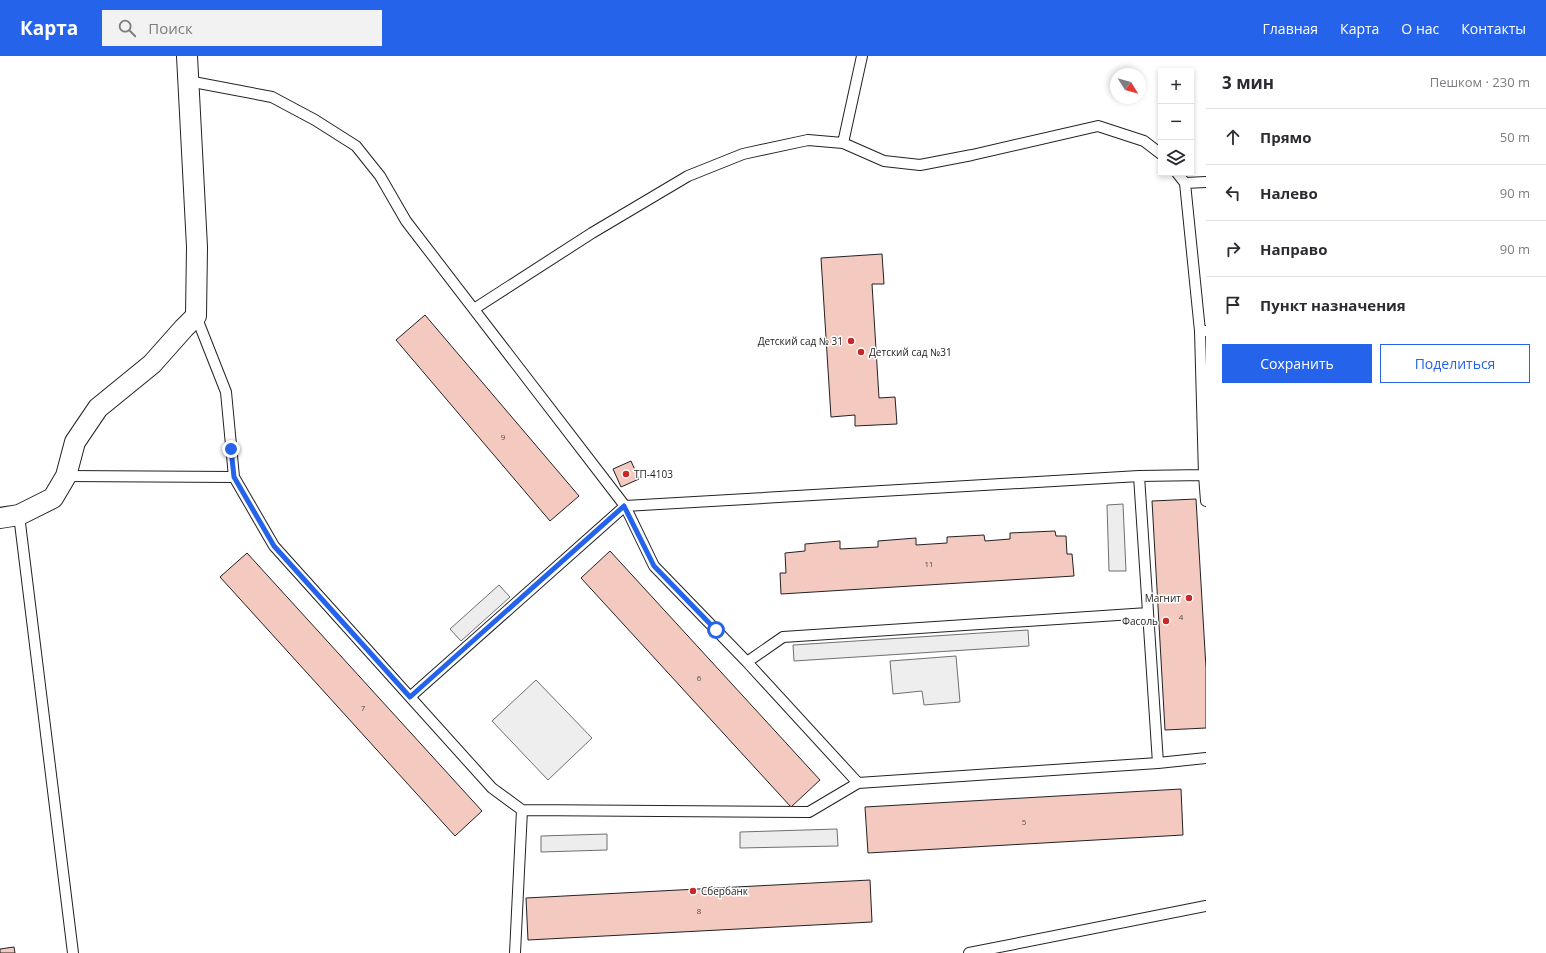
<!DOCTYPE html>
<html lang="ru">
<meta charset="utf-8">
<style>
body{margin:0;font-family:"Open Sans",sans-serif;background:#f2f2f3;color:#2b2b33}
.controls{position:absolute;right:12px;top:12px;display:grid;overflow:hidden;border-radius:0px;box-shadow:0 2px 6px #0003}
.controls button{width:36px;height:36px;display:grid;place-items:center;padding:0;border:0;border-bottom:1px solid #e1e1e2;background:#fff;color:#2b2b33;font:20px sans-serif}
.compass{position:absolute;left:1110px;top:12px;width:36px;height:36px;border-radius:50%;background:#fff;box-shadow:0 2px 6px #0003;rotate:127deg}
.stop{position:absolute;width:12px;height:12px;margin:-9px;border:3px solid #2563eb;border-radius:50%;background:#fff}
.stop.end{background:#2563eb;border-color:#fff;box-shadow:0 1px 4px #0008}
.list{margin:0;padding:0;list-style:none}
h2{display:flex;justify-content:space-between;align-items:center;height:52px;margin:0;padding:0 16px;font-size:17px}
h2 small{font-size:13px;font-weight:400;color:#7c7c81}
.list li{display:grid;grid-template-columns:26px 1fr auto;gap:12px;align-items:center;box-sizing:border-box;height:56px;padding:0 16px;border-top:1px solid #e1e1e2}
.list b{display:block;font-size:15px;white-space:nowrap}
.list em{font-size:13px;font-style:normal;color:#7c7c81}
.actions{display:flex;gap:8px;padding:12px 16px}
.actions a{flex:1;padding:9px 0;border:1px solid #2563eb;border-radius:0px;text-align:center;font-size:14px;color:#2563eb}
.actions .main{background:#2563eb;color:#fff}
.icon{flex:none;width:22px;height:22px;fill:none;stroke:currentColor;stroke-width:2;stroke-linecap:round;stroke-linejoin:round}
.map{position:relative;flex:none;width:1206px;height:897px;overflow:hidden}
header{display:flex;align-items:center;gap:24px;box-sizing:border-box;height:56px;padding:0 20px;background:#2563eb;color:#fff}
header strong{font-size:19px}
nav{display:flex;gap:22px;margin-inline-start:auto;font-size:14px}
.search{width:280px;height:36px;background:#f2f2f3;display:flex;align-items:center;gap:10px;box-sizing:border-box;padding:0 14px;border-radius:0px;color:#7c7c81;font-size:15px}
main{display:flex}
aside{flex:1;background:#fff}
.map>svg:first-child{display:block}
.green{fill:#eee;stroke:#6f6f6f}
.parking{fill:#ededed;stroke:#6f6f6f}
.building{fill:#f3c9c0;stroke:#222}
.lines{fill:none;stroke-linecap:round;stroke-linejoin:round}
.lane-casing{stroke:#222;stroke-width:12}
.street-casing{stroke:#222;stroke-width:22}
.lane{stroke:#fff;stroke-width:10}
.street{stroke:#fff;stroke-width:20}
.route{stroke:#2563eb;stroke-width:5}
.poi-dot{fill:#c62828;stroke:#fff;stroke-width:1.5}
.labels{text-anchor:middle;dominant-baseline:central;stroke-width:3;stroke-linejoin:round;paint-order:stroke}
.number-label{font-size:8px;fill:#564c4a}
.poi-label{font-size:10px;fill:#222;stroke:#fff;text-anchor:end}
</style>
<header>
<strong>Карта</strong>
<div class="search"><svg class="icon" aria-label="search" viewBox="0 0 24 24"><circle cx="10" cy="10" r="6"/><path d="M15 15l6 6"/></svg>Поиск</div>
<nav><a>Главная</a><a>Карта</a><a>О нас</a><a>Контакты</a></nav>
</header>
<main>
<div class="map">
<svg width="1206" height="897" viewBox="0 0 1206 897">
<rect width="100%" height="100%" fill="#fff"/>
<path class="green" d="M956 600 960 646 924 649 922 635 893 638 890 605Z
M536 624 592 682 548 724 492 665Z"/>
<path class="parking" d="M1123 448 1126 515H1109L1107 449Z
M499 529 510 541 461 585 450 573Z
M1028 574 1029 590 794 605 793 589Z
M837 773 838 790 740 792V776Z
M607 778V794L541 796V780Z"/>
<path class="building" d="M882 198 884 228H872L879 342 895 341 897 368 855 370V359L831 361 821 202Z
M425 259 579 440 550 465 396 284Z
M631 405 639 423 621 431 613 413Z
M1196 443 1206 612V672L1165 674 1152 445Z
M1055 475 1056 480H1066L1067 498H1072L1074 520 781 538 780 517H786L785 497 805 495V488L840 485V493L878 491V485L916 482V489L947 487V481L984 479 985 485 1010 483V477Z
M610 495 820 724 791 751 581 522Z
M247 497 482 755 455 780 220 521Z
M1181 733 1183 779 868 797 865 751Z
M870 824 872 866 528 884 526 842Z
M14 891 15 897H0V893Z"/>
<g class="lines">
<g class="lane-casing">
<path id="lane" d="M862 0 843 87 884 105 920 109 972 99 1098 70 1144 85 1161 98
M188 25 272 41 315 64 356 90 380 120 406 165 625 450 654 510 747 606 858 727 1158 707
M1177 117 1185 127 1206 126
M1185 127 1200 275
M474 253 592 177 688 120 743 98 808 84 843 87
M196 260 226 336 234 421
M1206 275H1200L1204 419 1139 420 1158 707 1206 702
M1204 419 1206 445
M66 420 234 421 274 490 492 732 522 754 515 897
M19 459 73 897
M747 606 783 581 1148 557
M410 641 625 450 1139 420
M522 754 809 756 858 727
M969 897 1206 850"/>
</g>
<g class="street-casing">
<path id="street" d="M0 462 19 459 53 442 66 420 75 386 98 352 152 308 184 272 196 260 197 191 187 0"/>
</g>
<use href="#lane" class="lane"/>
<use href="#street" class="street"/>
</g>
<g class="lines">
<path class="route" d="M231 393 234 421 274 490 410 641 624 450 654 510 716 574"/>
</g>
<g class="poi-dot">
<circle cx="851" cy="285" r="4"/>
<circle cx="861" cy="296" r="4"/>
<circle cx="626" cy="418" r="4"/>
<circle cx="1189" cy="542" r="4"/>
<circle cx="1166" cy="565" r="4"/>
<circle cx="693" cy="835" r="4"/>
</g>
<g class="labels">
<g class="number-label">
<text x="503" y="380">9</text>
<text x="929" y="507">11</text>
<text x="1181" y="560">4</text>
<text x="699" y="621">6</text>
<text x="363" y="651">7</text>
<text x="1024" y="765">5</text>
<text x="699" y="854">8</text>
</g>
<g class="poi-label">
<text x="843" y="285">Детский сад № 31</text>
<text x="869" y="296" text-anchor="start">Детский сад №31</text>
<text x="634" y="418" text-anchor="start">ТП-4103</text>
<text x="1181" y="542">Магнит</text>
<text x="1158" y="565">Фасоль</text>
<text x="701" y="835" text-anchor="start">Сбербанк</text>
</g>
</g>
</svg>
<div class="controls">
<button>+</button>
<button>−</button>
<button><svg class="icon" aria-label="layers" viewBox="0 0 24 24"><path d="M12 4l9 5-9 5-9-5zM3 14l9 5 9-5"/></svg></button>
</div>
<svg class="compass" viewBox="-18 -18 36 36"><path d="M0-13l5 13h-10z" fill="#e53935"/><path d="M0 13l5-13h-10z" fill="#7c7c81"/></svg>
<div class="stop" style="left:716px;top:574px"></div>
<div class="stop end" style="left:231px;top:393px"></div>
</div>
<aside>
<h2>3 мин<small>Пешком · 230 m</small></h2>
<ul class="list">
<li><svg class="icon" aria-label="ahead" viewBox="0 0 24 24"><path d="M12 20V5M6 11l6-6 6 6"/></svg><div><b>Прямо</b></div><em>50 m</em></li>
<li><svg class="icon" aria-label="left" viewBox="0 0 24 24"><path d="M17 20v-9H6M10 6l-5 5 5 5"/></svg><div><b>Налево</b></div><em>90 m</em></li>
<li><svg class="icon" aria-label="right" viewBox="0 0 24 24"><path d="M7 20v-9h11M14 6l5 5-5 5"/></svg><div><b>Направо</b></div><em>90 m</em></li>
<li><svg class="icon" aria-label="arrive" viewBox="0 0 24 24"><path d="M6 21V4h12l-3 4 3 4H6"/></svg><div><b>Пункт назначения</b></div></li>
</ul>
<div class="actions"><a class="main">Сохранить</a><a>Поделиться</a></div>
</aside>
</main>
